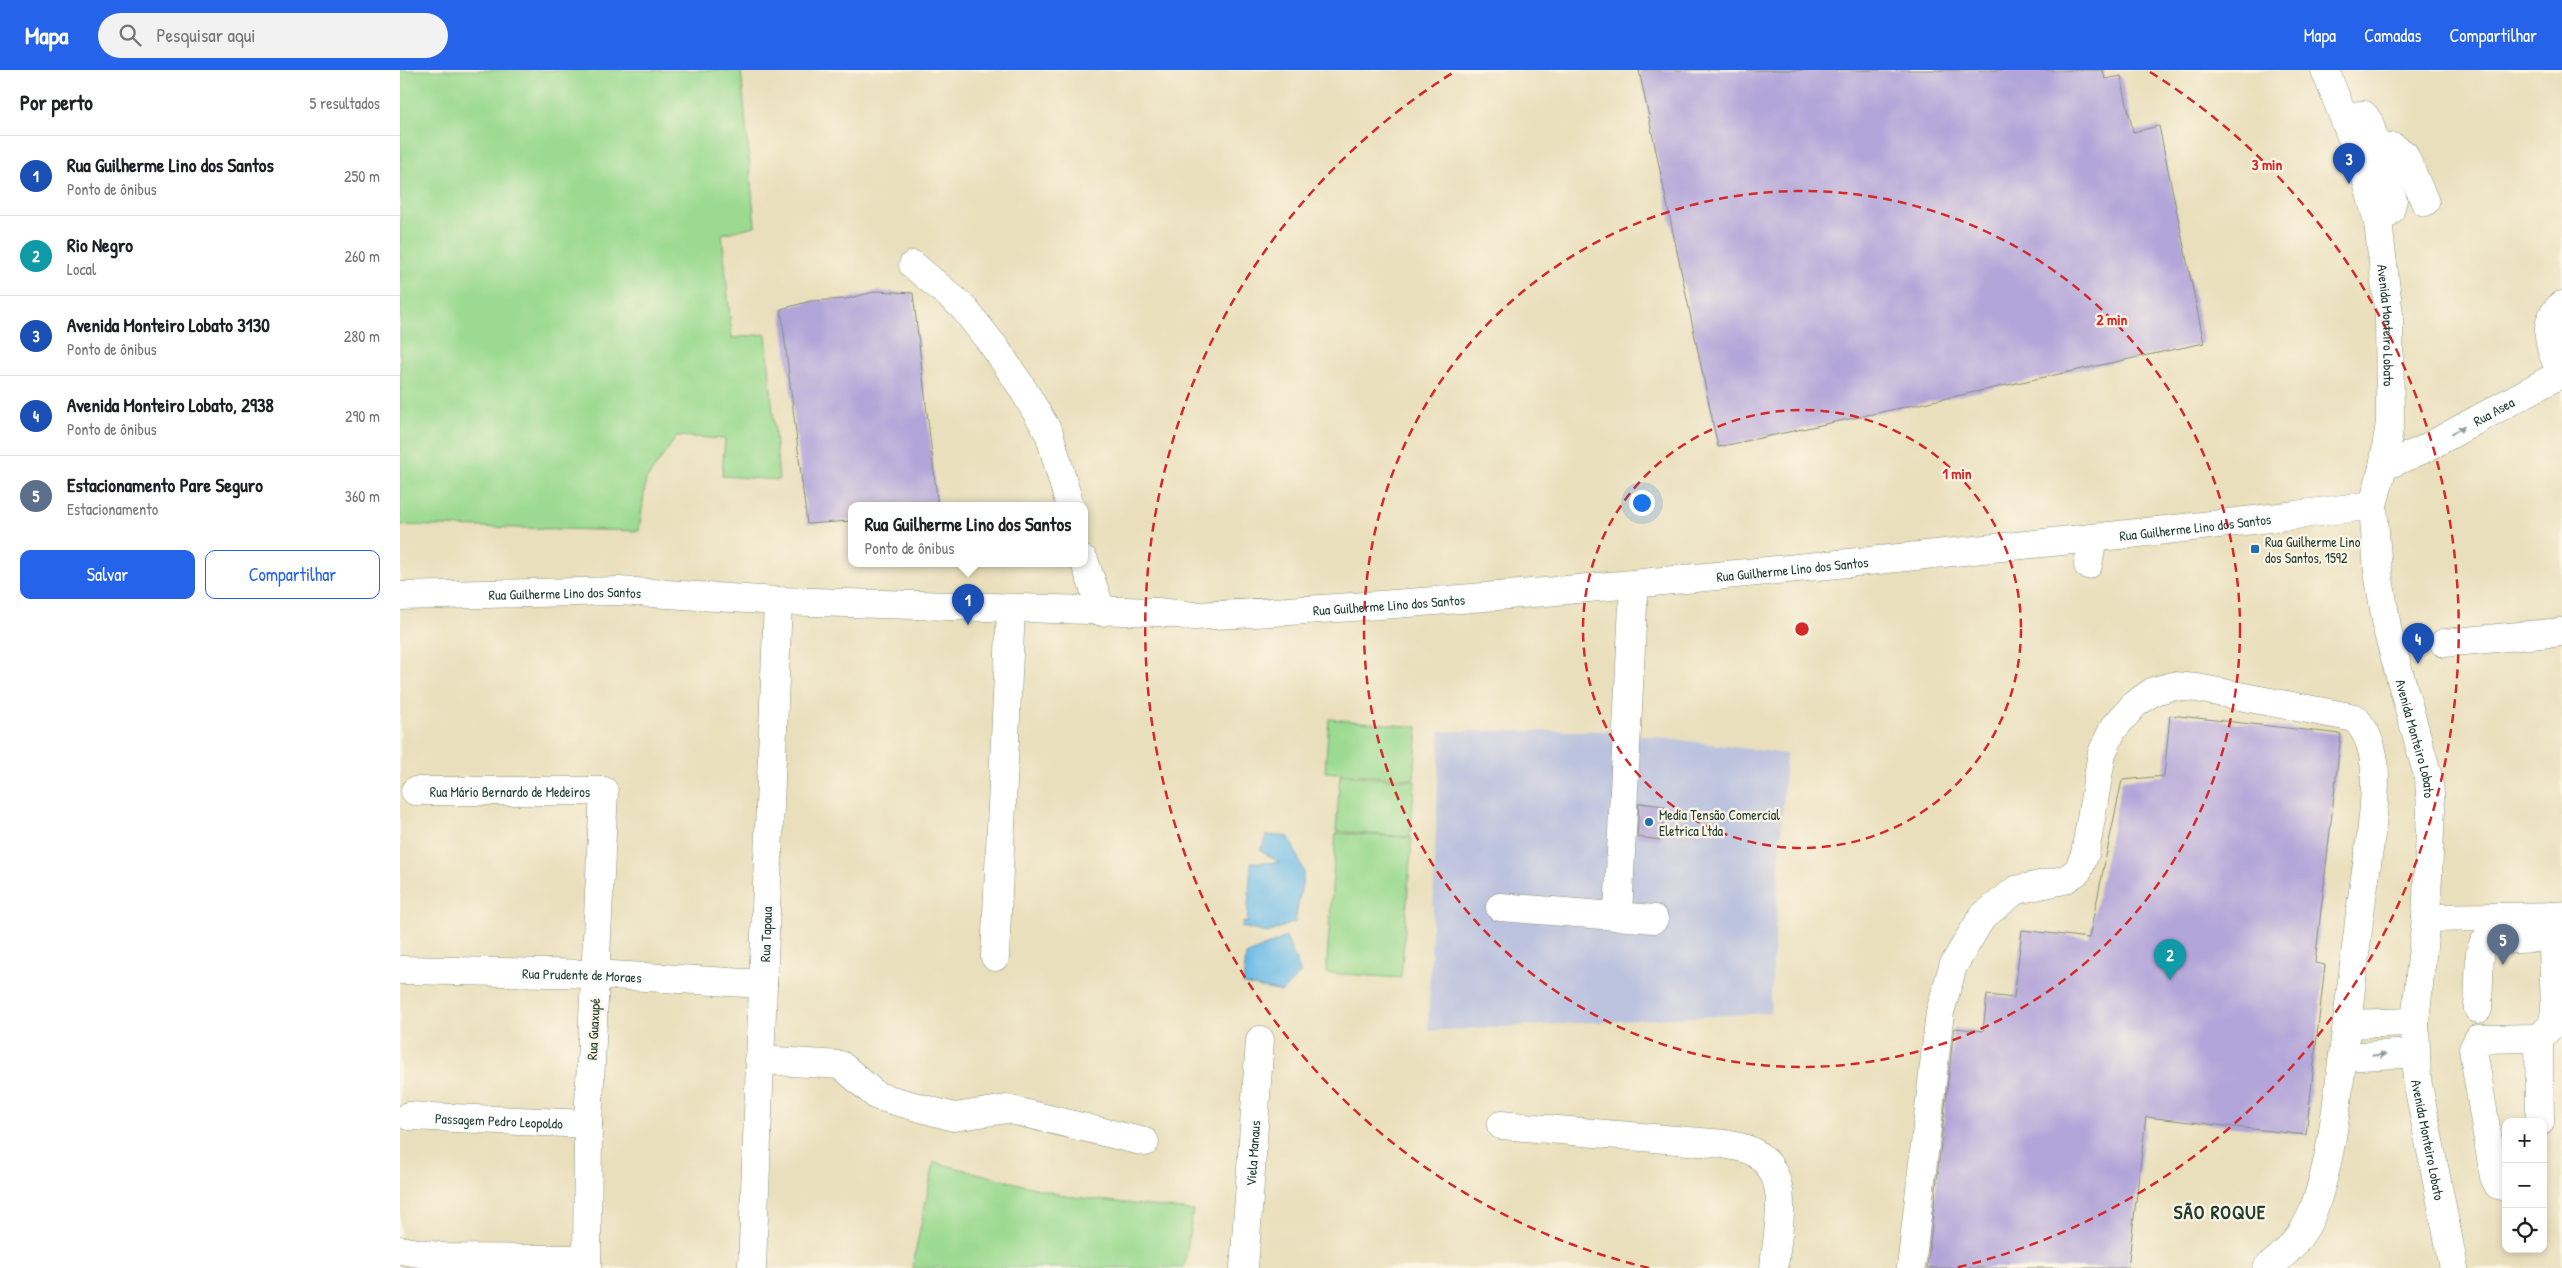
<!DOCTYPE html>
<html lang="pt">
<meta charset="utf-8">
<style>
body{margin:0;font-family:"Patrick Hand",sans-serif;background:#f2f2f2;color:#202124}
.controls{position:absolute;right:15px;bottom:15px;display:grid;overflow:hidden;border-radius:10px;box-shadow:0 2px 8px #0003}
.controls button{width:45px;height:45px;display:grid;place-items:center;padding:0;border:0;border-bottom:1px solid #e0e0e0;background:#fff;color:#202124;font:25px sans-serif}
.you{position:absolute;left:1241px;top:432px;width:18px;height:18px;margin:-12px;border:4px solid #fff;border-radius:50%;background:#1a73e8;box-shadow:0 0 0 8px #1a73e833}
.badge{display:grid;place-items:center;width:32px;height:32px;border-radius:50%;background:#2563eb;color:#fff;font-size:16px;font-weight:700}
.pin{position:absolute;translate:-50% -41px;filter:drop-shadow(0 1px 2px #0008)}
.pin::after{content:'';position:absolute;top:26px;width:18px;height:15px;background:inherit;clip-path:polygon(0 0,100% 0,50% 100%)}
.popup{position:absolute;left:448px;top:432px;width:240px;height:65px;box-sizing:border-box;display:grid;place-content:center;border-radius:10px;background:#fff;filter:drop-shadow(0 1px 4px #0005);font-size:16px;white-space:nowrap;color:#757577}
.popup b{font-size:19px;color:#202124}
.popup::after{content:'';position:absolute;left:50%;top:100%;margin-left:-10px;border:10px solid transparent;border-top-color:#fff}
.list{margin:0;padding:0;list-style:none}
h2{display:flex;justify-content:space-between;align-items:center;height:65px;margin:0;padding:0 20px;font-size:21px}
h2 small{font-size:16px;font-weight:400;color:#757577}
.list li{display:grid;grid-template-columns:32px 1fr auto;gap:15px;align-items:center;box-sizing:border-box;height:80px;padding:0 20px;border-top:1px solid #e0e0e0}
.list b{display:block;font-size:19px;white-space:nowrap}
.list p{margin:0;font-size:16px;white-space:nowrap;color:#757577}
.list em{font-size:16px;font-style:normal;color:#757577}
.actions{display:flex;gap:10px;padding:15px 20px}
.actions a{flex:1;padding:11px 0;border:1px solid #2563eb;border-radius:10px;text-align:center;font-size:18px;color:#2563eb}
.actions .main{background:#2563eb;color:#fff}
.icon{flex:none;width:28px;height:28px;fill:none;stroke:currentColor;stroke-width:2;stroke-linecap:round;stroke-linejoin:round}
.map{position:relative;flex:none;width:2162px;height:1198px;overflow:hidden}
header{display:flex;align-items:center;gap:30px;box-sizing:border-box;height:70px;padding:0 25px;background:#2563eb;color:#fff}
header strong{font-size:24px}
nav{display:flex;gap:28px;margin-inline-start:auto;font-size:18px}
.search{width:350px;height:45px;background:#f2f2f2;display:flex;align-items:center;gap:12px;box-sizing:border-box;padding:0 18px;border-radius:28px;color:#757577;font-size:19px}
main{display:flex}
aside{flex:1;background:#fff}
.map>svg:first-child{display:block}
.industrial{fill:#bcc3de}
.green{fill:#9bda90;stroke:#5d8c62}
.water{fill:#6dbce8;stroke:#467c8e}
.building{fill:#b2a5d9}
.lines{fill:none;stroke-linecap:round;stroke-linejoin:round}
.minor-casing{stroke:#848e78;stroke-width:29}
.major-casing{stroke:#848e78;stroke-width:29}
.minor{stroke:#fff;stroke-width:28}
.major{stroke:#fff;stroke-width:28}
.oneway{fill:#8f9e9a}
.ring{fill:none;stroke:#d62828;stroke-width:2.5;stroke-dasharray:9 6}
.poi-dot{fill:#1f6fb2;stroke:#fcf5e5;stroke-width:2}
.labels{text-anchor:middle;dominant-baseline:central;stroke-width:4.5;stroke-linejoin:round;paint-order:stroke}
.street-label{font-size:14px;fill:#1f3d34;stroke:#fcf5e5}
.poi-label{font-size:14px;fill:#1f3d34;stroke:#fcf5e5;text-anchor:start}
.district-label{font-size:19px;font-weight:bold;letter-spacing:1px;fill:#1f3d34;stroke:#fcf5e5}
.centre{fill:#d62828;stroke:#fcf5e5;stroke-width:2.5}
.ring-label{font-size:15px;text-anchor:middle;font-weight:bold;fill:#d62828;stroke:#fcf5e5;stroke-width:4.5;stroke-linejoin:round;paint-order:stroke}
</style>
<header>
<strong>Mapa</strong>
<div class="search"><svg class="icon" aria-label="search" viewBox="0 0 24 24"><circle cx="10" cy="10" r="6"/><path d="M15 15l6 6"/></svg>Pesquisar aqui</div>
<nav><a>Mapa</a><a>Camadas</a><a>Compartilhar</a></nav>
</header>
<main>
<aside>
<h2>Por perto<small>5 resultados</small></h2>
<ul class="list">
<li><span class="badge" style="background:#1a4fb4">1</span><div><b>Rua Guilherme Lino dos Santos</b><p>Ponto de ônibus</p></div><em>250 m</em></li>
<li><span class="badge" style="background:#0f9aa8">2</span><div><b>Rio Negro</b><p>Local</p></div><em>260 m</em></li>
<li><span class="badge" style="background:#1a4fb4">3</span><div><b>Avenida Monteiro Lobato 3130</b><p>Ponto de ônibus</p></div><em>280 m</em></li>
<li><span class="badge" style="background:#1a4fb4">4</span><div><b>Avenida Monteiro Lobato, 2938</b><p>Ponto de ônibus</p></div><em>290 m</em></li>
<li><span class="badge" style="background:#5c6f8a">5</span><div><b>Estacionamento Pare Seguro</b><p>Estacionamento</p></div><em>360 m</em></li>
</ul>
<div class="actions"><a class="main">Salvar</a><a>Compartilhar</a></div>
</aside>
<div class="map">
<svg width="2162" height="1198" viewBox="0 0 2162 1198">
<rect width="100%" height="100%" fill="#fcf5e5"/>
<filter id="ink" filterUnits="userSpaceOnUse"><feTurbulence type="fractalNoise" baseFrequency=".02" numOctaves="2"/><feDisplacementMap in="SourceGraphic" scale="10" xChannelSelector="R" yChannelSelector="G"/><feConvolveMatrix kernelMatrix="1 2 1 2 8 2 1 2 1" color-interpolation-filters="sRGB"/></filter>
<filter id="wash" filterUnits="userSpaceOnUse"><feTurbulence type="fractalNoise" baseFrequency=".0096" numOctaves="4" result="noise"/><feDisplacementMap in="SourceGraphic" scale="20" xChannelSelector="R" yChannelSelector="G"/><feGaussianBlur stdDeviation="1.12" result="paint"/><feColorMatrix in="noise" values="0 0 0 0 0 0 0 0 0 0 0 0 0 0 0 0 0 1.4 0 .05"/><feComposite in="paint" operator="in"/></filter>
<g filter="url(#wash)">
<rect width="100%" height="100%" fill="#e9dfbc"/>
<path class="industrial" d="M1040 661H1214L1386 684 1370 943 1028 961Z"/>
<path class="green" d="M0 0H341L355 156 322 164 332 268 366 264 379 410 322 406 325 369 277 366 246 410 239 461 0 455Z
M929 649 1018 657 1014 709 925 702Z
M940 705 1015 711 1010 767 936 761Z
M936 763 1012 768 1001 908 926 903Z
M534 1092 666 1126 793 1141 784 1198H512Z"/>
<path class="water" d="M867 765 889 767 904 802 895 852 867 863 842 857 843 852 847 853 851 792 880 793 860 780Z
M886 867 901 903 882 922 843 914 846 885Z"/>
<g id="blocks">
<path class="building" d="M1239 0H1703L1705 9 1721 6 1733 62 1759 56 1804 273 1318 377Z
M478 221 513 223 538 436H452V451L407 454 381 239 411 231 446 229Z
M1770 645 1941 664 1915 893 1925 895 1906 1065 1746 1047 1728 1198H1527L1554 958 1583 961 1587 925 1614 928 1622 860 1689 868 1722 710 1764 706Z
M1239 733 1265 736 1261 770 1237 767Z"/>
</g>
</g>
<g filter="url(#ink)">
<use href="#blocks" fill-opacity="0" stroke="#848e78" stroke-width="1"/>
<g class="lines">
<g class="minor-casing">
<g id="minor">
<path d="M1944 46 1964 45 1969 52 1993 130 1990 141 1978 152"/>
<path d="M1977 81 1993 77 2004 84 2025 132"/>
<path d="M513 195 562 236 596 279 621 316 649 363 670 436"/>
<path d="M2161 303C2151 282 2139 253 2162 235"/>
<path id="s1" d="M1983 397 2024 379 2162 303"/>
<path d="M684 490 702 542"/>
<path d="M1688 495 1693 468"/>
<path id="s2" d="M0 526 219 521 378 531 758 542 794 546C1016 536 1237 514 1458 492 1630 474 1802 458 1973 435"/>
<path d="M2044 573 2162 562"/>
<path id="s3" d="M15 721H204L188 1054 187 1198"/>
<path d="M1100 837 1254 849"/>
<path d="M1218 845 1234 514"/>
<path d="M2026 848 2162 846"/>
<path d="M595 887 611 539"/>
<path id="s4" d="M1 900 195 904 363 914"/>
<path d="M2078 939 2080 883 2083 874 2087 871 2152 867"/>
<path d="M1947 954 2015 952"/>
<path d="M1943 987 2015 983"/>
<path d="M359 990 441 995 477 1026 554 1047 607 1039 745 1072"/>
<path id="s5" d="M9 1046 188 1054"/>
<path d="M2140 1052 2139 968 2152 955 2155 942 2152 846"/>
<path d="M1101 1055 1324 1074C1333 1076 1345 1077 1353 1082 1394 1104 1377 1160 1374 1198"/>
<path d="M2106 1117 2098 1115 2094 1107 2073 979 2078 969 2139 968"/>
<path d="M0 1180 50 1188 186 1189"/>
<path id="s6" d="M352 1198 378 531"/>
<path id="s7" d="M844 1198 860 970"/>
<path d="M1511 1198 1540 942 1553 896 1582 847 1616 820 1664 810 1678 801 1685 784 1702 683 1713 659 1735 634 1754 621 1773 616 1797 618 1955 648C1970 665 1975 684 1975 707 1975 758 1963 810 1958 861 1953 902 1948 944 1943 985 1936 1038 1932 1090 1913 1141 1904 1165 1888 1183 1867 1198"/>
</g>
</g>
<g class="major-casing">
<g id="major">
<path id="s8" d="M1925 0 1962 94 1978 152 1989 245 1990 353 1983 397 1973 435 1978 502 1988 563 2029 710 2031 739 2026 848 2015 952 2017 1010 2054 1198"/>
</g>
</g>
<use href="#minor" class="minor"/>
<use href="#major" class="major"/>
</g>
<defs><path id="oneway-solid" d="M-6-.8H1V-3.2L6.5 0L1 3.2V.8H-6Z" transform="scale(1.25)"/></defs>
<g class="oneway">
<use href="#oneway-solid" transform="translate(2058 360) rotate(-29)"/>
<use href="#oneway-solid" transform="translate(1979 985) rotate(-3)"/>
</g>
</g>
<g class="ring">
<circle cx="1402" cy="559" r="219"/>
<circle cx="1402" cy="559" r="438"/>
<path d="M1249 1198A657 657 0 0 1 1054 2M1750 2A657 657 0 0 1 1555 1198"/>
</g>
<g class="poi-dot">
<rect x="1850" y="474" width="10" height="10" rx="2.5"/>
<circle cx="1249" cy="752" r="5"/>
</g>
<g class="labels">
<g class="street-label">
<text stroke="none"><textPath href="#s8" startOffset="265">Avenida Monteiro Lobato</textPath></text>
<text stroke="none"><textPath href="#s1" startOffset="124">Rua Asea</textPath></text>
<text stroke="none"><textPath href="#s2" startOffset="1800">Rua Guilherme Lino dos Santos</textPath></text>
<text stroke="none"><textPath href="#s2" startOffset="1395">Rua Guilherme Lino dos Santos</textPath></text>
<text stroke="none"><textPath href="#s2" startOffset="165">Rua Guilherme Lino dos Santos</textPath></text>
<text stroke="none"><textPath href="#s2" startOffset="990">Rua Guilherme Lino dos Santos</textPath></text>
<text stroke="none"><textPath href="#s8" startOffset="685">Avenida Monteiro Lobato</textPath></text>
<text stroke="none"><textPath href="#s3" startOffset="95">Rua Mário Bernardo de Medeiros</textPath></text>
<text stroke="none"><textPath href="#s6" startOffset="334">Rua Tapaua</textPath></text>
<text stroke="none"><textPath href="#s4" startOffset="181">Rua Prudente de Moraes</textPath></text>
<text transform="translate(193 959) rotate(-87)">Rua Guaxupé</text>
<text stroke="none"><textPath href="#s5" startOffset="90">Passagem Pedro Leopoldo</textPath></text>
<text stroke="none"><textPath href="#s8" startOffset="1090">Avenida Monteiro Lobato</textPath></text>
<text stroke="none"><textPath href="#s7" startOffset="115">Viela Manaus</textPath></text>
</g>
<g class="poi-label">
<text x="1865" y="471">Rua Guilherme Lino<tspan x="1865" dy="16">dos Santos, 1592</tspan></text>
<text x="1259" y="744">Media Tensão Comercial<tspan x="1259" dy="16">Eletrica Ltda</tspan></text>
</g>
<g class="district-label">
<text x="1820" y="1142">SÃO ROQUE</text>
</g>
</g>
<circle cx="1402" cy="559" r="8" class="centre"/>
<g class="ring-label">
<text x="1867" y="100">3 min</text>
<text x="1712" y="255">2 min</text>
<text x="1557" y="409">1 min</text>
</g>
</svg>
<div class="controls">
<button>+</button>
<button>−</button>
<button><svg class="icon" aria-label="locate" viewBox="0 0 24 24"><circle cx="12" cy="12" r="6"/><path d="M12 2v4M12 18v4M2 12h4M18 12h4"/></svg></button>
</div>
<div class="you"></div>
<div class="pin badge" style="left:568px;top:555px;background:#1a4fb4">1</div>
<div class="popup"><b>Rua Guilherme Lino dos Santos</b>Ponto de ônibus</div>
<div class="pin badge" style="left:1770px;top:910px;background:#0f9aa8">2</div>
<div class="pin badge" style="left:1949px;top:114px;background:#1a4fb4">3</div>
<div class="pin badge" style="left:2018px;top:594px;background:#1a4fb4">4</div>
<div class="pin badge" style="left:2103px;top:895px;background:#5c6f8a">5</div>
</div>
</main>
